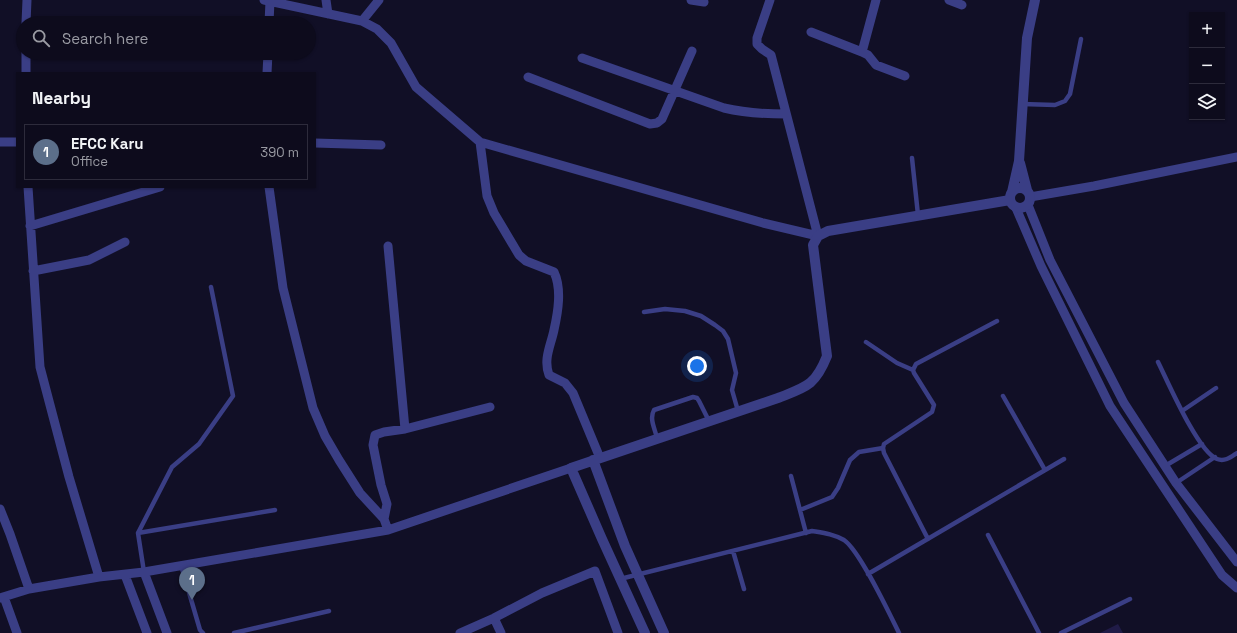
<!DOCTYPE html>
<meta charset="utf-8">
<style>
body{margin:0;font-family:"Space Grotesk",sans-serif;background:#161425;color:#f1f3f6}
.controls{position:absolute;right:12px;top:12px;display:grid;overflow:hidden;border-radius:0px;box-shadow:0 1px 3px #0004}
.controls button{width:36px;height:36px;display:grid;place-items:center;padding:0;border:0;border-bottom:1px solid #2d2b3b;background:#0d0b1c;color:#f1f3f6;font:20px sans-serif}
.you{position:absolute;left:697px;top:366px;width:14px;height:14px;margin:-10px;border:3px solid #fff;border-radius:50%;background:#1a73e8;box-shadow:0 0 0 6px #1a73e833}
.badge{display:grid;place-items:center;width:26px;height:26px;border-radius:50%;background:#2563eb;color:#fff;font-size:13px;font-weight:700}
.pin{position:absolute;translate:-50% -33px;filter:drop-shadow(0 1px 2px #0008)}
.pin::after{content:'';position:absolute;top:21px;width:14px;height:12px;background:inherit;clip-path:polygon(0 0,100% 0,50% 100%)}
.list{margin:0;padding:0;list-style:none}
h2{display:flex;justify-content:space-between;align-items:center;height:52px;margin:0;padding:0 16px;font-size:17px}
h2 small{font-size:13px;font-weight:400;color:#9a9ba3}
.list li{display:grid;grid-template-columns:26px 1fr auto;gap:12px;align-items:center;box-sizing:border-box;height:56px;margin:0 8px 8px;padding:0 8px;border:1px solid #2d2b3b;border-radius:0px}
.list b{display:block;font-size:15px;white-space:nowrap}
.list p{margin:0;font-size:13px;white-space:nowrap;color:#9a9ba3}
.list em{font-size:13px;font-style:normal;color:#9a9ba3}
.icon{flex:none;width:22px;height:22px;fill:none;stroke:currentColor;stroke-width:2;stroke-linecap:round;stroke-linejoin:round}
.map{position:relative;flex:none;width:1237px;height:633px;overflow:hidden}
.search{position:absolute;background:#0d0b1c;box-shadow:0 1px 3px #0004;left:16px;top:16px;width:300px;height:44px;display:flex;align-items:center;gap:10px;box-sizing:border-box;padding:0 14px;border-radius:22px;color:#9a9ba3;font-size:15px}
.panel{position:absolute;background:#0d0b1c;box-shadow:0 1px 3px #0004;left:16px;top:72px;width:300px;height:116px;border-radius:0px}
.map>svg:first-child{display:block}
.building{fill:#201b47}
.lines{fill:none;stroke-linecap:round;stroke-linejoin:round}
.service{stroke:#3a3e85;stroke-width:4.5}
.minor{stroke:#3a3e85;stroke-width:9}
.tertiary{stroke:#3a3e85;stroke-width:10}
</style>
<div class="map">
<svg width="1237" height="633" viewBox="0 0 1237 633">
<rect width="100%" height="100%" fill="#110f26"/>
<path class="building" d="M1118 624 1123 633H1100Z"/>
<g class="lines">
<path class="service" d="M1022 104 1055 105 1065 101 1070 94 1081 39
M912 158 918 215
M644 312 665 309 685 311 701 316 715 325 723 331 728 339 736 373 732 390 738 411
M866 342 897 363 913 370
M1158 362C1168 382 1198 452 1217 459 1225 462 1231 457 1237 453
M1003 396 1045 470
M1182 411 1216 388
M657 438C655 429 649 419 654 410L693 397 697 398 699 401 709 421
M1165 466 1202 444
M791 476 806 533
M1176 483 1215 457
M800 510 832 497 838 488 850 460 859 452 883 448
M138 533 275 510
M988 535 1039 633
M928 539 884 453 883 448 884 444 932 412 934 405 914 373 913 370 916 364 997 321
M733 551 744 589
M181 565 200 630 203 633
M144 572 138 533 172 467 199 444 233 396 211 287
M868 574 1064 459
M620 579 812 531C824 533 833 534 844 540 860 551 889 613 899 633
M234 633 329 611
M1061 633 1130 599"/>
<path class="minor" d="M264 0 362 21 377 29 391 43 416 87 480 142 763 223 818 236 771 55 762 49 757 44V38L770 0
M326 0 328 14
M691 0 704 2
M949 0 962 5
M362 21 379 0
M26 23 27 0
M269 23 270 1
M811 32 862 52 868 55 876 65 905 76
M862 52 876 0
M26 53V73
M582 58 724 108C745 113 765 114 786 114
M267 73 268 53
M528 77 650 124 657 123 662 119 692 51
M0 142H17
M480 142 487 196 494 213 519 255 526 261 554 272C562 289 558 312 554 330 551 345 543 359 549 375L565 383 573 393 600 458
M315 143 381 145
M28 187 40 367 69 477 99 577
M269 187 283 288 313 408 325 436 339 460 360 493 384 519 388 530
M1030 197 1094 186 1237 157
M1028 205 1050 260 1124 403 1176 483 1237 562
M1016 208 1041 266 1110 406 1222 575 1237 588
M30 226 160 187
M388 246 405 429
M33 271 89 260 125 242
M0 509 10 534 29 589
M384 519 387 504 381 485 373 445 375 435 384 432 405 429 490 407
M144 572 167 633
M125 575 147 633
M4 597 17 633
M0 598 29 589 99 577 144 572 388 530 571 468
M494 618 501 633
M460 633 494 618 542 593 595 571 618 633"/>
<path class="tertiary" d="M1020 163 1027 190
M1010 198a10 10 0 1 1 20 0a10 10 0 1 1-20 0Z
M1012 192 1019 161 1027 38 1035 0
M593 460 625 546 664 633
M645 633 602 539 571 468 778 398C806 387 815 386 827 356L813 245 818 236 828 231 1010 200"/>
</g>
</svg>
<div class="controls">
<button>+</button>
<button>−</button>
<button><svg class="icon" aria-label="layers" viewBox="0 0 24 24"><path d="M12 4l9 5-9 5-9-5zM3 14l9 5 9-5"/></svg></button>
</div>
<div class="you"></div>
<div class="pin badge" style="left:192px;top:600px;background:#5c6f8a">1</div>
<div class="search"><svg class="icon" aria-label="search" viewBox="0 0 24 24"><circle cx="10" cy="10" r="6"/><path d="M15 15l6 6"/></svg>Search here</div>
<section class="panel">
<h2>Nearby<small></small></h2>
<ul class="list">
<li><span class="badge" style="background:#5c6f8a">1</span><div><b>EFCC Karu</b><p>Office</p></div><em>390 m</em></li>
</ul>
</section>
</div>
